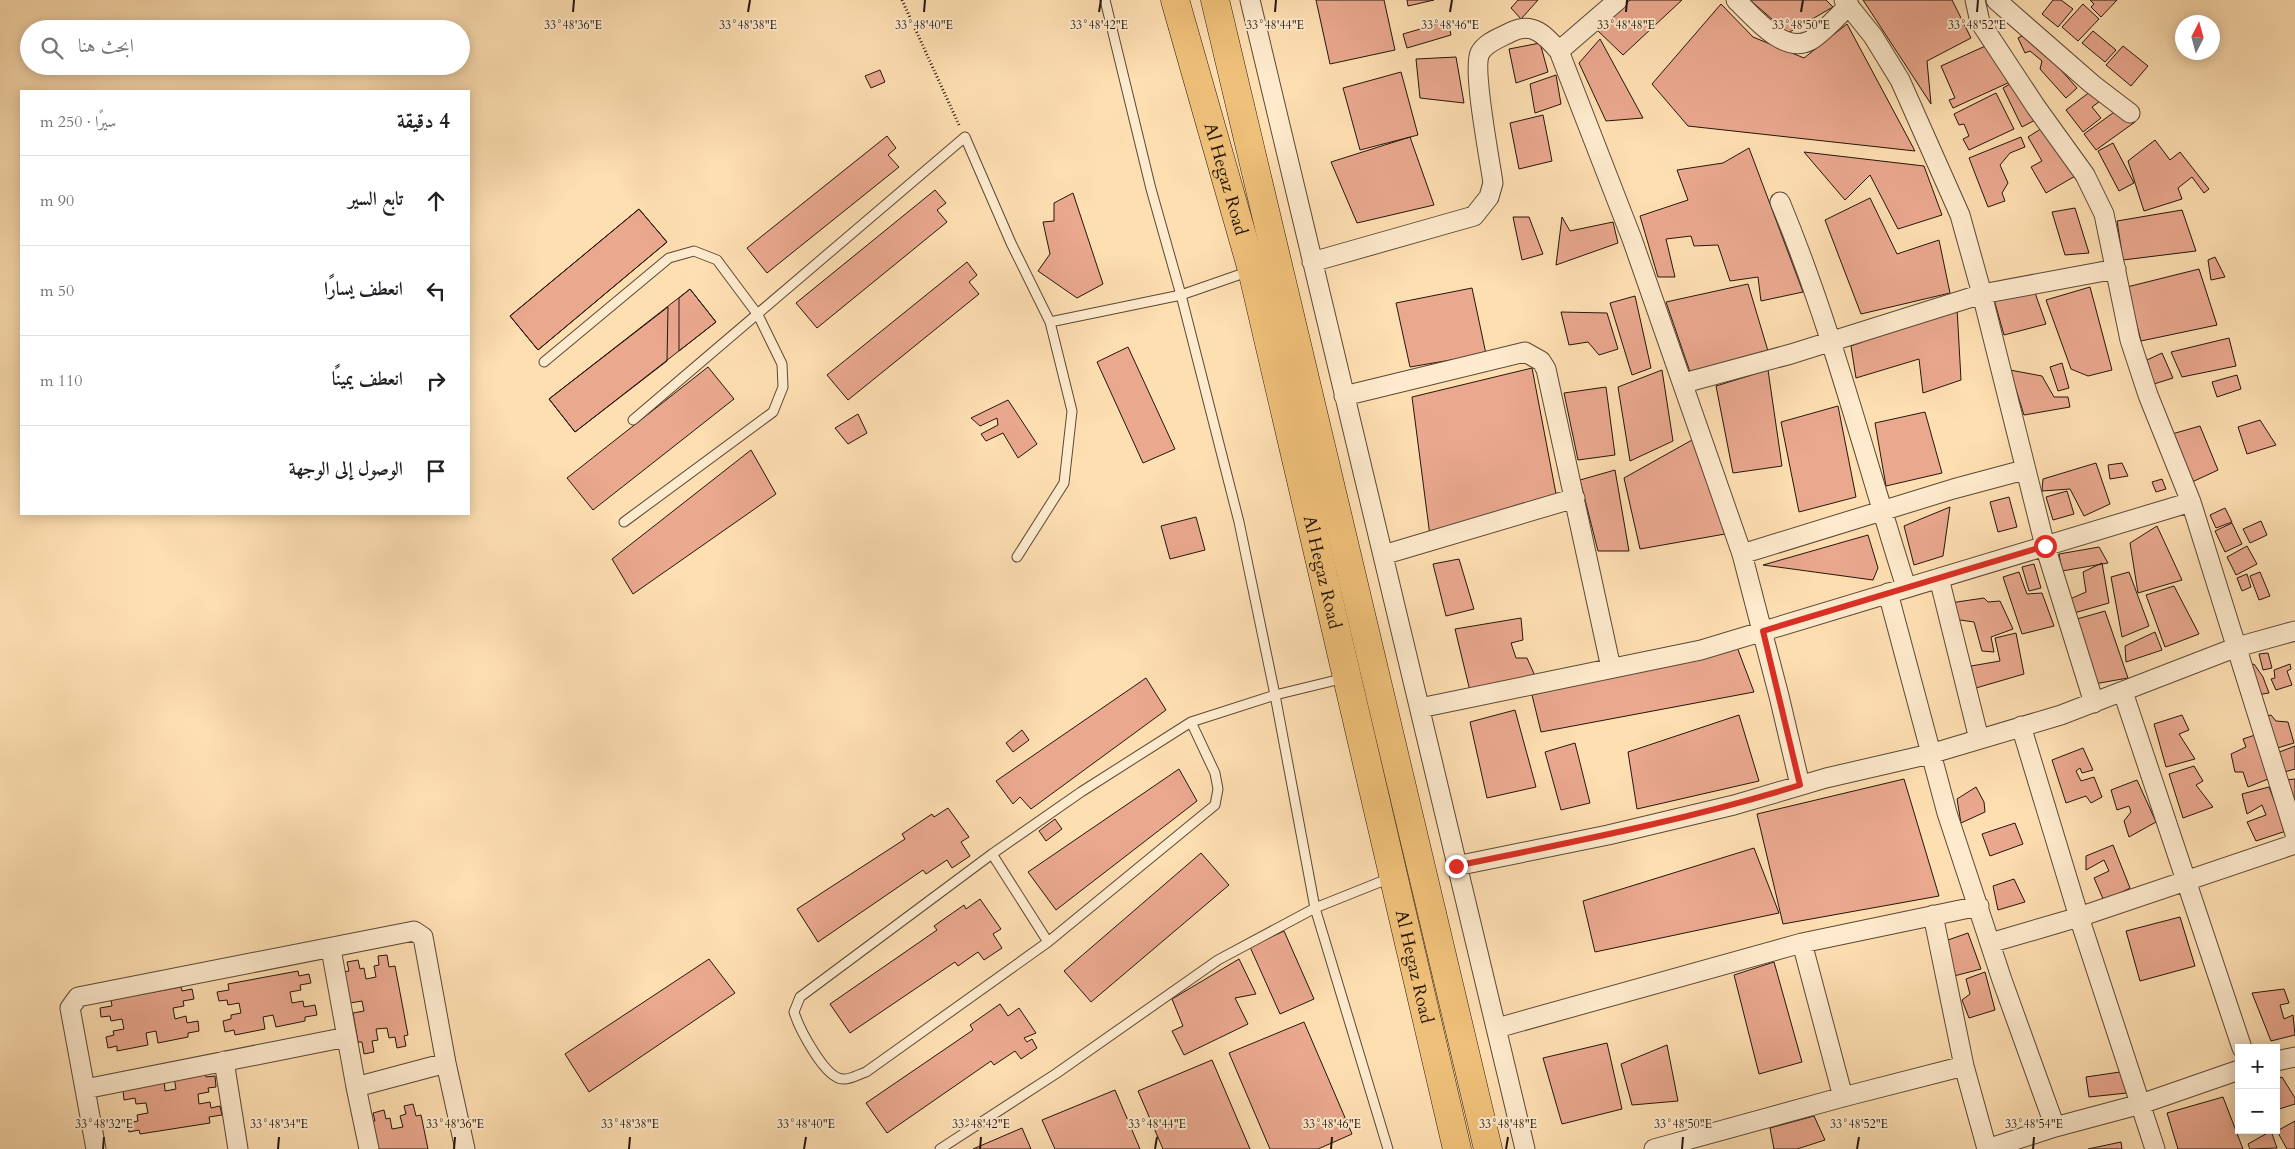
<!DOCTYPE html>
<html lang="ar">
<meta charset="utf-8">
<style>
body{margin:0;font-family:Cardo,Amiri,serif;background:#f6f6f6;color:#202124;direction:rtl}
.controls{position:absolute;right:15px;bottom:15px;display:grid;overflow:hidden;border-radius:0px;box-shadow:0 2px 12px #0003}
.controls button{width:45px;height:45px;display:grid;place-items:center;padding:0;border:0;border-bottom:1px solid #e0e0e0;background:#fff;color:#202124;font:25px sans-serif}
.compass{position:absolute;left:2175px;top:15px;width:45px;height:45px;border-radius:50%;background:#fff;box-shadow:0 2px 12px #0003;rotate:6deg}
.stop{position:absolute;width:15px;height:15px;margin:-11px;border:4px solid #d93025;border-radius:50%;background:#fff}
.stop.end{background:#d93025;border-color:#fff;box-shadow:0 1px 5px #0008}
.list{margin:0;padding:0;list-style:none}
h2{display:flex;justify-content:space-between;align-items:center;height:65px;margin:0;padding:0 20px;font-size:21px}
h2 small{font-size:16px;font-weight:400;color:#757577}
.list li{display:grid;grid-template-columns:32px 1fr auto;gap:15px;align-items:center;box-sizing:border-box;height:90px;padding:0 20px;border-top:1px solid #e0e0e0}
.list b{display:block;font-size:19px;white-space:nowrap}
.list em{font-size:16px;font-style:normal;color:#757577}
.icon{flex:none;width:28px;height:28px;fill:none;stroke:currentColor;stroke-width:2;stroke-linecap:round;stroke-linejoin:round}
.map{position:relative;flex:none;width:2295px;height:1149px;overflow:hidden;direction:ltr}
.search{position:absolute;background:#fff;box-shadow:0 2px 12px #0003;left:20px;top:20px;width:450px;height:55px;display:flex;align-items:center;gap:12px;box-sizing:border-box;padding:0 18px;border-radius:28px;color:#757577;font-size:19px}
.panel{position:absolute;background:#fff;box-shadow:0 2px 12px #0003;left:20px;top:90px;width:450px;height:425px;border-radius:0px;direction:rtl}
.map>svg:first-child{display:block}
.building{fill:#eaa88f;stroke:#24160b}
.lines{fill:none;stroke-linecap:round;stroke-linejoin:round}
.lane-casing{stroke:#5a4835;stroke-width:11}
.street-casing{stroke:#5a4835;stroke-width:21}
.primary-casing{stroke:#24160b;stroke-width:29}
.path{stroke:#24160b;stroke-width:3;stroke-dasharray:1 2.5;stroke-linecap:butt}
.lane{stroke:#feeacd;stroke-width:9}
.street{stroke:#feeacd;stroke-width:19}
.primary{stroke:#efc079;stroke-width:28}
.route{stroke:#d93025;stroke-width:6}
.ticks{fill:none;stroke:#24160b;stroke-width:2}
.labels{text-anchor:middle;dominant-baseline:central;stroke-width:4;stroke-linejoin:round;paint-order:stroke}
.street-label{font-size:18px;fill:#24160b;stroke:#feeacd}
.ticks-label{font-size:12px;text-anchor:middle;fill:#24160b;stroke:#feeacd;stroke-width:4;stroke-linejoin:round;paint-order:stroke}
</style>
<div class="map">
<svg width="2295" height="1149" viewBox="0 0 2295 1149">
<rect width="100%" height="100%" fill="#fedfb2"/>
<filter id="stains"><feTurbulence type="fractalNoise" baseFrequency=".004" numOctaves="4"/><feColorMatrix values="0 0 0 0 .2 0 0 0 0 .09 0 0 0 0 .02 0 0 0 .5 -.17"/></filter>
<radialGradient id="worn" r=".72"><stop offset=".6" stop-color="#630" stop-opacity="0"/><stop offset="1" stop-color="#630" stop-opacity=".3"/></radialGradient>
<path class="building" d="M1316 0H1384L1395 50 1330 64Z
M1407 0H1434L1408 6Z
M1518 0H1538L1521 19 1511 8Z
M1630 0H1682L1623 55 1596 29Z
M1750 0H1826L1833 7 1788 33Z
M1863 0H1952L1971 38 1927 61 1931 104Z
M2053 0H2061L2073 9 2058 27 2042 14Z
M2090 0H2117L2101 17 2091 7 2094 4Z
M1721 4 1753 37 1804 58 1847 24 1915 151 1688 126 1652 84Z
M2083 4 2099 19 2078 41 2062 27Z
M1448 21 1451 35 1407 48 1403 34Z
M2093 31 2116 50 2105 62 2082 43Z
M2028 33 2077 88 2066 98 2040 69 2042 61 2030 51 2025 53 2018 38Z
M1600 39 1643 118 1606 121 1579 63Z
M1540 43 1548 72 1516 83 1509 49Z
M1992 43 2010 82 1953 108 1949 100 1955 98 1941 66Z
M2123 46 2148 66 2131 86 2106 65Z
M1456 57 1464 103 1420 98 1416 59Z
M880 70 885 82 871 88 865 76Z
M1401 72 1418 135 1360 150 1343 88Z
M1556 75 1561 104 1535 113 1530 84Z
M2017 80 2037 119 2022 127 2003 88Z
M2095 88 2103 99 2092 107 2101 118 2083 132 2066 110Z
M1996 93 2014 129 1969 150 1963 139 1969 136 1964 124 1959 125 1954 114Z
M2117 110 2135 122 2096 150 2084 134Z
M1543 115 1552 161 1519 169 1510 123Z
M2047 125 2077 175 2046 193 2031 167 2042 161 2028 137Z
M887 136 896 148 888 155 899 167 767 273 747 248Z
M1410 137 1434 205 1357 223 1331 162Z
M2021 137 2025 147 2010 153 2000 165 2008 183 2002 193 2005 201 1988 207 1969 158Z
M2155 140 2170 160 2180 152 2209 189 2204 193 2192 177 2178 188 2182 199 2144 211 2128 161Z
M2113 143 2134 183 2119 191 2098 151Z
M1749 148 1803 292 1761 301 1758 277 1730 281 1718 245 1694 246 1691 236 1666 239 1675 277H1658L1640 216 1688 200 1677 170 1723 163Z
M1804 152 1924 166 1942 215 1898 229 1870 175 1845 200Z
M935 190 946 203 937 210 947 222 817 328 796 303Z
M1073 193 1103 284 1077 298 1038 271 1050 254 1043 222 1054 221V203Z
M1870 198 1897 254 1939 240 1950 293 1861 314 1825 220Z
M2075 208 2089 253 2065 255 2052 212Z
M639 209 667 242 538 350 510 316Z
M639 209 667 242 538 350 510 316Z
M2182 210 2196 251 2123 260 2117 221Z
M1513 217H1529L1543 254 1522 260Z
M1562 217 1570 231 1613 222 1618 243 1556 265Z
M2215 257 2225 277 2211 280 2208 260Z
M967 262 977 275 969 282 979 294 848 400 827 375Z
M2199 269 2217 325 2141 341 2127 287Z
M1748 284 1768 351 1690 372 1666 302Z
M2090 287 2112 370 2088 376 2071 369 2046 300Z
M1472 288 1486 354 1410 367 1396 303Z
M690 289 716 322 575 432 549 399Z
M690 289 716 322 679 351V298Z
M2034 290 2046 324 2004 335 1993 296Z
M1635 296 1651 368 1632 375 1610 303Z
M668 307 667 361 575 432 549 399Z
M1957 308 1961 380 1923 393 1919 359 1856 378 1851 346Z
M1561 312 1607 313 1618 349 1599 355 1588 342 1569 345Z
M2229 338 2236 366 2182 377 2171 352Z
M1128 347 1175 449 1143 463 1097 362Z
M2162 353 2173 378 2154 384 2147 360Z
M2062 363 2069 388 2058 391 2050 367Z
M708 367 734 399 593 510 567 478Z
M1532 368 1557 499 1430 536 1412 397Z
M1662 370 1673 441 1630 461 1618 387Z
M1768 370 1782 466 1733 473 1716 386Z
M2010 370 2042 376 2054 397H2068L2070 407 2024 415Z
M2237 375 2241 389 2217 397 2212 382Z
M1606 387 1615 455 1578 460 1564 393Z
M1008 400 1037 444 1018 458 1003 433 986 441 981 434 998 425 997 418 980 426 971 418Z
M1838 406 1856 497 1799 512 1781 422Z
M1925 412 1942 473 1886 486 1875 423Z
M858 414 867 433 848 444 835 428Z
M2260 420 2276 445 2247 454 2238 427Z
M2200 426 2218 470 2192 482 2172 434Z
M1692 440 1725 534 1640 549 1624 478Z
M751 450 776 494 633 594 612 559Z
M2096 463 2110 504 2084 516 2070 489 2042 491 2043 479Z
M2122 463 2128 476 2110 479 2108 465Z
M1615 470 1629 551H1598L1580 480Z
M2162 479 2166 489 2156 492 2152 482Z
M2067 491 2074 514 2053 520 2046 497Z
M2009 497 2017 527 1998 532 1990 502Z
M1950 507 1943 556 1914 565 1904 526Z
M2225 508 2232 522 2216 528 2210 515Z
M1196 517 1205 550 1170 559 1161 526Z
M2261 521 2267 535 2250 543 2243 529Z
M2232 523 2242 544 2225 552 2215 531Z
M2157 526 2182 580 2138 593 2130 543Z
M1868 535 1878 568 1873 580 1763 565Z
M2247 546 2257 564 2236 575 2227 557Z
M2099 547 2108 563 2062 571 2059 554Z
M1459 559 1474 609 1446 616 1433 564Z
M2102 563 2109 603 2074 613 2070 599 2086 592 2083 572Z
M2034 564 2041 588 2029 591 2022 567Z
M2019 572 2027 594 2042 593 2054 626 2022 634 2003 577Z
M2129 572 2149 626 2122 637 2111 577Z
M2260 572 2270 596 2259 600 2250 576Z
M2247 574 2251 587 2242 591 2237 578Z
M2174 586 2199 634 2165 647 2146 595Z
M1984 598 1988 602 2000 601 2013 629 1991 637 1994 652 1982 651 1974 622 1953 619 1950 603Z
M2105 611 2128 678 2094 684 2077 619Z
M1521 618 1523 640 1511 643 1516 658H1527L1535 676 1470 691 1455 629Z
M2155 632 2162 650 2126 662 2125 646Z
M2016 633 2024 674 1976 688 1971 666 2000 661 1995 638Z
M1737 647 1754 692 1541 732 1532 695Z
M2268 653 2272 668 2263 670 2259 654Z
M2254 664 2263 677 2269 693 2257 695 2248 666Z
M2290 664 2291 669 2287 671 2292 685 2276 690 2271 679 2275 678 2274 670Z
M1146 678 1166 710 1031 809 1020 797 1013 804 996 781Z
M1515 710 1536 787 1487 798 1470 722Z
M1739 715 1759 781 1637 809 1628 752Z
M2182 715 2189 730 2179 734 2195 759 2166 767 2154 724Z
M2271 715 2276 721 2288 722 2294 743 2274 749 2263 717Z
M1022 730 1029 740 1013 752 1006 743Z
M2255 735 2268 779 2248 787 2243 772H2235L2231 754 2246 747 2243 739Z
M1575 743 1590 803 1561 810 1545 752Z
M2295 746V769L2281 773 2277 753Z
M2083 748 2093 770 2082 773 2080 768 2076 771 2081 781 2094 777 2102 797 2091 803 2086 796 2066 803 2052 760Z
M2194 766 2203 781 2196 785 2213 807 2183 818 2169 774Z
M1179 769 1197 801 1056 910 1028 872Z
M1904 779 1939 896 1783 924 1757 814Z
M2295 779V818L2285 780Z
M2137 780 2156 822 2129 837 2124 821 2131 812 2129 806 2117 810 2111 790Z
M1976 787 1984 802 1985 812 1961 823 1957 799Z
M2269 787 2286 831 2256 841 2247 822 2266 815 2262 805 2247 814 2242 794Z
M948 808 969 837 961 842 970 856 952 868 947 860 926 874 923 870 818 942 797 909 905 839 902 834 932 814 934 817Z
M1055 819 1062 829 1046 841 1039 831Z
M2015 823 2023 844 1990 856 1982 834Z
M2113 845 2130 888 2104 901 2094 878 2109 871 2104 860 2086 870V856Z
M1754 848 1779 913 1595 952 1583 901Z
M1201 853 1229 885 1091 1002 1064 971Z
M2014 879 2025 902 1998 910 1993 886Z
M980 899 1001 929 993 934 1002 948 984 960 978 952 958 966 955 962 850 1033 830 1004 937 930 934 926 964 905 966 909Z
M2180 917 2195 966 2140 981 2126 931Z
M1284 931 1314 999 1280 1014 1250 947Z
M1968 933 1981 969 1954 976 1948 940Z
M387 955 389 967 395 966 408 1035 404 1036 406 1046 397 1048 395 1037 389 1038 387 1028 376 1029 378 1040 372 1041 374 1052 364 1054 362 1042H358L353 1013 364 1011 362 1001 350 1003 344 972 349 971 347 962 358 960 360 969 364 968 366 979 376 977 374 966 379 965 378 956Z
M709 959 735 993 589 1092 565 1054Z
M1239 959 1256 994 1235 998 1248 1024 1184 1055 1172 1031 1183 1026 1172 999Z
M1774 962 1802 1062 1759 1074 1734 975Z
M298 971 299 976 309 974 311 983 300 985 301 990 290 992 292 1003 303 1001 304 1007 315 1005 317 1015 305 1017V1021L276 1027 273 1015 263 1017 265 1029 235 1035 234 1030 225 1032 223 1021 231 1019V1015L241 1013 239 1003 228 1005 227 1000 219 1001 217 992 229 990 228 984Z
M1985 972 1995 1010 1969 1018 1962 1000 1970 994 1966 979Z
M181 987 182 991 192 989 194 999 183 1001 184 1006 173 1008 175 1019 186 1016 187 1023 198 1021 199 1031 188 1033V1037L158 1043 156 1031 146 1033 148 1045 117 1051V1046L108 1048 106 1037 114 1035 113 1031 124 1029 122 1019 111 1021 110 1016 101 1017 100 1008 112 1006 111 1000Z
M2284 989 2289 1003 2280 1005 2284 1019 2293 1015 2295 1035 2271 1041 2252 993Z
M1000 1004 1008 1016 1019 1008 1036 1033 1024 1038 1027 1042 1032 1039 1037 1048 1021 1059 1015 1051 994 1065 991 1061 887 1133 866 1103 973 1030 970 1025Z
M1304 1022 1352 1134 1318 1149H1270L1229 1053Z
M1607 1043 1622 1109 1562 1124 1543 1058Z
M1667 1045 1678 1101 1632 1105 1621 1064Z
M1212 1060 1250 1149H1163L1138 1091Z
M205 1072 206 1077 215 1076 216 1087 208 1088 209 1092 198 1094 199 1104 210 1102 211 1108 220 1106 222 1115 209 1117 210 1123 140 1134 139 1130 129 1132 127 1123 138 1121 137 1115 148 1113 146 1103 136 1104 135 1098 124 1100 123 1090 164 1079 165 1091 176 1089 174 1077Z
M2120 1072 2127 1093 2089 1097 2086 1077Z
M2282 1077 2295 1098V1104L2276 1110V1079Z
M1115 1090 1140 1149H1055L1042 1120Z
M2223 1097 2243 1149H2178L2167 1113Z
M413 1104 416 1116 421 1115 428 1149H376L370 1122 375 1121 373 1113 384 1110 386 1119 390 1118 392 1129 403 1127 400 1116 406 1114 404 1106Z
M1814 1116 1825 1140 1797 1149H1774L1770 1128Z
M2295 1121V1149H2287L2277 1131Z
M1022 1128 1031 1149H973Z
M2271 1131 2277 1148 2250 1149 2248 1144Z
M2121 1142 2122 1149H2088Z"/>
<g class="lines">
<g class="lane-casing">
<path id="lane" d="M1105 0 1151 189 1181 295 1239 522 1275 695 1315 908 1388 1149
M544 362 669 258 694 251 717 260 758 315 782 364 783 387 773 412 624 522
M633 420 965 137 1011 243 1050 322 1181 295 1250 271
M1017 557 1064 483 1072 411 1050 322
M1191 722 1215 773 1218 789 1215 805 1048 942 866 1072C859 1074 850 1080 843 1079 825 1079 799 1028 794 1012L800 997 992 854 1081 792 1191 722 1275 695 1345 678
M992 854 1048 942
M940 1149 1057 1073 1218 960 1315 908 1390 878"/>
</g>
<g class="street-casing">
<path id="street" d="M1250 0 1525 1149
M1736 0C1753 16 1783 54 1809 41 1819 37 1840 14 1849 5
M1844 0 1873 36 1900 80 1960 215 1982 294 2045 546 2094 703
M1975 0 1980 22 2036 107 2085 175 2104 214 2130 340 2148 395 2191 502 2295 834
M1996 0 2092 84 2130 113
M1559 51 1632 239 1742 554 1779 696 1800 785
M1780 202C1832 327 1865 459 1906 587
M1312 262 1474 216 1489 197 1493 183C1490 161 1472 69 1480 53 1486 42 1500 38 1511 32 1533 21 1546 36 1559 51L1618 0
M1684 383 1791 354 1982 294 2116 269
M1344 396 1525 352 1541 361 1546 369 1611 668
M1742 554 1953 489 2024 470
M1383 555 1575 498
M1939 578 1979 739
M1888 593 1947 813 2002 980 2055 1127
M2123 692 2242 1048
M1420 708 1701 650 2191 502
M2021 726 2079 917 2155 1149
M1456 866 1608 835 1734 805 1826 778 1930 754 2061 715 2237 647 2295 631
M1802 943 1843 1097
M1990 943 2079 917 2295 844
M331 949 356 1087 369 1149
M1497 1028 1802 943 1979 906
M224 1061 238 1149
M2276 1061 2295 1057
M1964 1066 1987 1149
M356 1087 446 1063
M85 1089 347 1037
M96 1149 70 1008 78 997 414 931 423 937 446 1063 465 1149
M1654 1149 1843 1097 1964 1066 1933 915
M1987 1149 2055 1127 2141 1104 2239 1070"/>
</g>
<g class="primary-casing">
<g id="primary">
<path id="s1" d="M1175 0 1252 270 1457 1149"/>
<path d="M1215 0 1488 1149"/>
</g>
</g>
<path class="path" d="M902 0 959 125"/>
<use href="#lane" class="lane"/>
<use href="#street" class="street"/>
<use href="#primary" class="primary"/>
</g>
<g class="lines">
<path class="route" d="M1456 866C1572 842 1687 820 1800 785L1763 631 2045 546"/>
</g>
<path class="ticks" d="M573 12 574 0M748 12 750 0M924 12 925 0M1099 12 1101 0M1275 12 1276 0M1450 12 1452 0M1626 12 1627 0M1801 12 1803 0M1977 12 1978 0M103 1149 104 1137M278 1149 279 1137M454 1149 455 1137M629 1149 630 1137M804 1149 806 1137M980 1149 981 1137M1155 1149 1157 1137M1331 1149 1332 1137M1506 1149 1508 1137M1682 1149 1683 1137M1857 1149 1859 1137M2033 1149 2034 1137"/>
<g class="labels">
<g class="street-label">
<text stroke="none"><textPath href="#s1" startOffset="186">Al Hegaz Road</textPath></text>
<text stroke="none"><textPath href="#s1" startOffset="591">Al Hegaz Road</textPath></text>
<text stroke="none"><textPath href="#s1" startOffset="996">Al Hegaz Road</textPath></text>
</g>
</g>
<g class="ticks-label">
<text x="573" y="29">33°48'36"E</text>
<text x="748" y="29">33°48'38"E</text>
<text x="924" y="29">33°48'40"E</text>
<text x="1099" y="29">33°48'42"E</text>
<text x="1275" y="29">33°48'44"E</text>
<text x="1450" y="29">33°48'46"E</text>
<text x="1626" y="29">33°48'48"E</text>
<text x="1801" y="29">33°48'50"E</text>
<text x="1977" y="29">33°48'52"E</text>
<text x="104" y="1128">33°48'32"E</text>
<text x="279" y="1128">33°48'34"E</text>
<text x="455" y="1128">33°48'36"E</text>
<text x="630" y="1128">33°48'38"E</text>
<text x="806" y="1128">33°48'40"E</text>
<text x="981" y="1128">33°48'42"E</text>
<text x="1157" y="1128">33°48'44"E</text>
<text x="1332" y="1128">33°48'46"E</text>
<text x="1508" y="1128">33°48'48"E</text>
<text x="1683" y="1128">33°48'50"E</text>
<text x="1859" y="1128">33°48'52"E</text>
<text x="2034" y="1128">33°48'54"E</text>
</g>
<rect width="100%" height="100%" filter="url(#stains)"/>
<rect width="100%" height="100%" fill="url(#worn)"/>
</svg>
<div class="controls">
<button>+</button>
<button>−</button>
</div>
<svg class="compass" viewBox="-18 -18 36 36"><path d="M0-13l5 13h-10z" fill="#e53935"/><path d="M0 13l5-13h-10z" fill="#757577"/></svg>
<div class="stop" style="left:2045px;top:546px"></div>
<div class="stop end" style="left:1456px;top:866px"></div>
<div class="search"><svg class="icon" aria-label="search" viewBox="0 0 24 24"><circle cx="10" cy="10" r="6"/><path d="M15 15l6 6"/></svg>ابحث هنا</div>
<section class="panel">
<h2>4 دقيقة<small>سيرًا · 250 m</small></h2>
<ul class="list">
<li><svg class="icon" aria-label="ahead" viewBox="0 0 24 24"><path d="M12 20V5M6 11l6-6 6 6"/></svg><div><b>تابع السير</b></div><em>90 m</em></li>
<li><svg class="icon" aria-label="left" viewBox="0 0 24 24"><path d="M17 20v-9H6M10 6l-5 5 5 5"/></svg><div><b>انعطف يسارًا</b></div><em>50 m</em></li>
<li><svg class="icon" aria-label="right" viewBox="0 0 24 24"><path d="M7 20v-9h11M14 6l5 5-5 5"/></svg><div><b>انعطف يمينًا</b></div><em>110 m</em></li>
<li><svg class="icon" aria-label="arrive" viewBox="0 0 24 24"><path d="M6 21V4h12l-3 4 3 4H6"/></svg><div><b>الوصول إلى الوجهة</b></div></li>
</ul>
</section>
</div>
